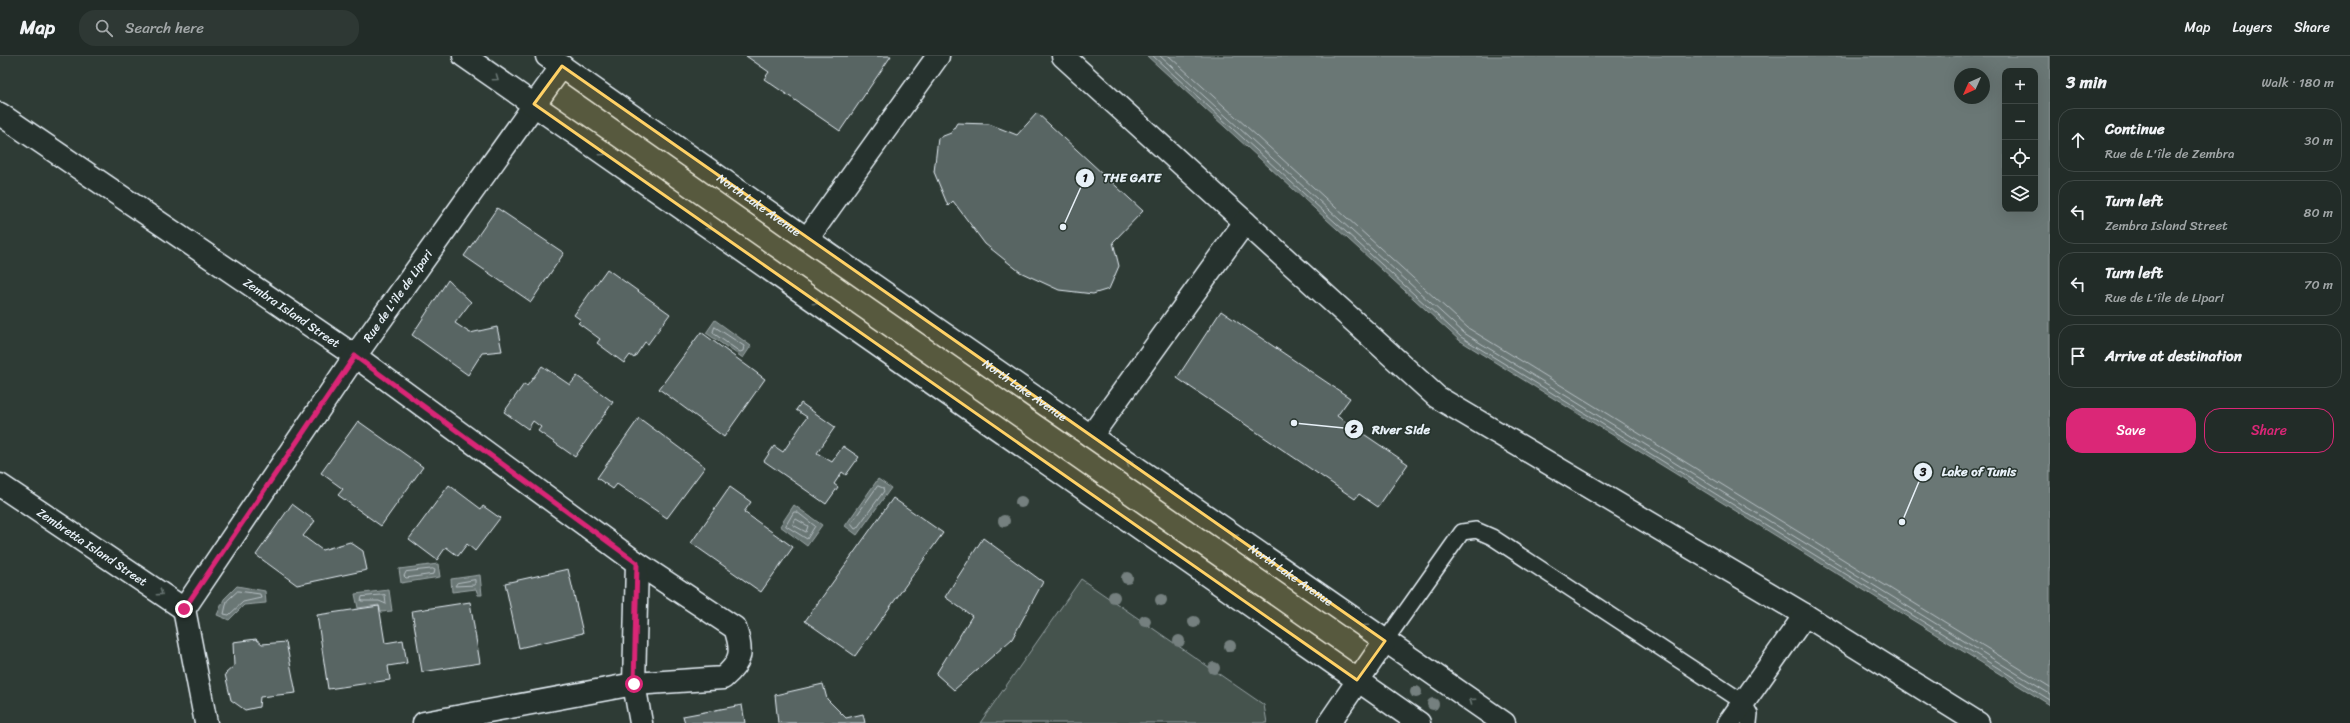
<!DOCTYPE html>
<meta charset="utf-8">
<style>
body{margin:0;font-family:Sriracha,sans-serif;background:#2e3834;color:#f1f3f6}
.controls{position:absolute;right:12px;top:12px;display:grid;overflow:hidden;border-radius:8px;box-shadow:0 4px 16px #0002}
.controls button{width:36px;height:36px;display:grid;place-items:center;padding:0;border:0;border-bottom:1px solid #3f4845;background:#222c28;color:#f1f3f6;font:20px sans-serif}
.compass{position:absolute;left:1954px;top:12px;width:36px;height:36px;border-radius:50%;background:#222c28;box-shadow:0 4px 16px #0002;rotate:225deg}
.stop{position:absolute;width:12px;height:12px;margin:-9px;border:3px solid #db2777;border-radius:50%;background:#fff}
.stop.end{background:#db2777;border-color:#fff;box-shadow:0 1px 4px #0008}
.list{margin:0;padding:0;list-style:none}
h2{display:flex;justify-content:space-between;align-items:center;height:52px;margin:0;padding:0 16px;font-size:17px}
h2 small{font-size:13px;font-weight:400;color:#a2a7a8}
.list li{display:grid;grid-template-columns:26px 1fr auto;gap:12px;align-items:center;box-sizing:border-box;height:64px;margin:0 8px 8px;padding:0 8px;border:1px solid #3f4845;border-radius:16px}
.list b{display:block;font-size:15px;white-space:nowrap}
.list p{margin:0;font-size:13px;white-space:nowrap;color:#a2a7a8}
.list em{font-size:13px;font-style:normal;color:#a2a7a8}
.actions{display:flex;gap:8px;padding:12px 16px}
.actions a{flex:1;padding:9px 0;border:1px solid #db2777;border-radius:16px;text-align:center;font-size:14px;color:#db2777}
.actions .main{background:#db2777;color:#fff}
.icon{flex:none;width:22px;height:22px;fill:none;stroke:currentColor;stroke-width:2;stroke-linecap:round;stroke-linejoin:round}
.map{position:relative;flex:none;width:2050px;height:667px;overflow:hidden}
header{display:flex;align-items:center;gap:24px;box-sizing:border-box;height:56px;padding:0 20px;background:#222c28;border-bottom:1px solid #3f4845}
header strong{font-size:19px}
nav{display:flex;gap:22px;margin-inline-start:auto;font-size:14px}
.search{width:280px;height:36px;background:#2e3834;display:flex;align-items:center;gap:10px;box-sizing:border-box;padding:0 14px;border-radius:16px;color:#a2a7a8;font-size:15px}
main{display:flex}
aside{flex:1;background:#222c28}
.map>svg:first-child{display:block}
.green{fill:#45524e;stroke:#96a2a3}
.water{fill:#6b7775;stroke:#9da8a9;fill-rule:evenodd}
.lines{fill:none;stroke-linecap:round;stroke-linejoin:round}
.shore{stroke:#b6c0c4;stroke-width:1}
.building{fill:#596563;stroke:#e8f1f8}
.lane-casing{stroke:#e8f1f8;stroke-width:18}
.street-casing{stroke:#e8f1f8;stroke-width:25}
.secondary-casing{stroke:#e8f1f8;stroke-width:25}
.lane{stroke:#26332d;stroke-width:15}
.street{stroke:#26332d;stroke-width:22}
.secondary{stroke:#26332d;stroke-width:22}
.tree{fill:#75807f}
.oneway{stroke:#6a7674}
.route{stroke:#db2777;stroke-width:5}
.marked{fill:#ffd166;fill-opacity:0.2;stroke:#ffd166;stroke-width:3;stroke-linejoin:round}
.labels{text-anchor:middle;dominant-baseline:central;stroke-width:3;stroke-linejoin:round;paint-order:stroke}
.street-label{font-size:12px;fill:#e8f1f8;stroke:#26332d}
.leader{fill:none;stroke:#e8f1f8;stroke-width:1.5}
.callout-dot{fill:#e8f1f8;stroke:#26332d;stroke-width:1.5}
.mark-label{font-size:12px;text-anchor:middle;font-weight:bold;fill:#111}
.callout-label{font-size:13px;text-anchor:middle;font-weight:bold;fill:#e8f1f8;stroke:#26332d;stroke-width:3;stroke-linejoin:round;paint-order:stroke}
</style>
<header>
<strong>Map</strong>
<div class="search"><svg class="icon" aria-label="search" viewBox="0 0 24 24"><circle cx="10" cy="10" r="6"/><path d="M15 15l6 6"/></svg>Search here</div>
<nav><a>Map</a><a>Layers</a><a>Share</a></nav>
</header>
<main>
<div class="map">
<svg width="2050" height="667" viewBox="0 0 2050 667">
<rect width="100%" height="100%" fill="#2e3b35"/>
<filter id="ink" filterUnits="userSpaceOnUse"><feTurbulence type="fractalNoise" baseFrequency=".025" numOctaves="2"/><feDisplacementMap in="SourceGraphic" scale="8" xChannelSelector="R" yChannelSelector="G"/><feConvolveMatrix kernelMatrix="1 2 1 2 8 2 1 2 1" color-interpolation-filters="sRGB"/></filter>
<g filter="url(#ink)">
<path class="green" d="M1081 523 1264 649 1267 667H980Z"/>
<path class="water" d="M1147 0H2050V649L1459 284ZM2005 15H2035V153H2005ZM1960 18H1984V42H1960Z
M715 264 751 290 743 302 706 277Z
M878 423 891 432 857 479 845 470Z
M794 449 822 469 807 490 780 470Z
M438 508 440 521 401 527 399 513Z
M480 519 482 539H478L476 533 452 536 451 523Z
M237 530 265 535 266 547 244 549 229 564 217 559 224 543Z
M389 534 392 555 381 556 379 549 358 552 355 538Z"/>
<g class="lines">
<path class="shore" d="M1153 0 1461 281 2050 644
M1160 0 1464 277 2050 638
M1169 0 1468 272 2050 631
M715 271 744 290 743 295 740 296 713 277Z
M878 430 883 432 884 435 857 472 855 473 851 468Z
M794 456H797L815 470 807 483 786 470Z
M796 463 808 470 806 476 793 469Z
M433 513 435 514 434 518 406 522 404 520 406 516Z
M475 524V529L455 530 457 527Z
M238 535 260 538 261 542 243 546 229 559 224 558 227 545Z
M385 539 386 548 379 545H361L362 541Z"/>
</g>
<path class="building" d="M746 0H891L840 75 764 23 769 16Z
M1037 57 1143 155 1113 186 1119 210 1109 233 1093 238 1059 234 1020 216 985 188 953 145 948 150 934 116 938 82 951 77 957 67 989 68 1017 79Z
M497 152 564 197 531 246 464 200Z
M607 213 670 258 648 288 645 286 634 302 630 299 624 307 597 287 600 283 578 267 581 264 574 259Z
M448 224 471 246 455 267 470 277 497 271 502 295 482 297 468 319 412 279Z
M1221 255 1350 342 1337 360 1408 408 1378 451 1359 438 1355 443 1177 322Z
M701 276 765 323 724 381 659 333Z
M542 310 570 329 577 320 613 346 575 401 538 375 541 371 533 365 528 373 504 356 524 328 527 330Z
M801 347 835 371 817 397 832 406 843 390 859 401 846 419 842 416 834 428 838 431 826 448 764 405 774 390 783 396 807 361 796 354Z
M639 362 705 411 667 462 617 428 613 433 597 422Z
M358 365 423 411 381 470 338 439 343 433 321 417Z
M449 429 481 453 483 450 500 462 475 495 467 488 458 500 446 491 437 504 409 483Z
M730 431 751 446 744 456 793 491 761 536 691 487Z
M893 442 943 477 855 600 805 565Z
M292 448 315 465 303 480 322 494 350 486 363 495 367 514 297 529 256 499Z
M983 482 1043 526 1012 583 954 634 936 618 972 560 945 541Z
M568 513 583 577 519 592 505 527Z
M470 546 480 607 422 616 412 555Z
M379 550 385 587 403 584 407 607 388 610 390 624 328 633 317 559Z
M256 583 262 588 286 586 296 637 260 641 259 651 245 654 231 644 225 618 234 610 233 586Z
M823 628 827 643 846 662 863 658 865 667H778L775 639Z
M742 649 745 667H685L683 660Z"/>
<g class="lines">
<g class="lane-casing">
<path id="lane" d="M1385 585 1462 476 1476 474 1492 481 1743 646 1750 658 1749 667"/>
</g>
<g class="street-casing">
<g id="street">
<path d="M1063 0 1437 341 1805 559 1978 667"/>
<path id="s1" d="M0 58 355 300 637 507 735 572C743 595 742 606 723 622L634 628 424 667"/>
<path d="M807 183 938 0"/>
<path d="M1091 380 1245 166"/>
<path id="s2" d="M0 429 184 553"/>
<path d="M637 507 634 628 641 667"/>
<path id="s3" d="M184 553 355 300 562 10"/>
<path d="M184 553 206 667"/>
<path d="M1729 667 1805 559"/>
</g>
</g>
<g class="secondary-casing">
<g id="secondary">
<path d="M464 0 1419 667"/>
<path id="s4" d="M547 0 807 183 1504 667"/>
<path d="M1329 667 1385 585"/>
</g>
</g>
<use href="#lane" class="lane"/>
<use href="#street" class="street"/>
<use href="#secondary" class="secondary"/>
</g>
<g class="tree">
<circle cx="1021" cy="446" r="6"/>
<circle cx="1004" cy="465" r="6"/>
<circle cx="1127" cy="522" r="6"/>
<circle cx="1114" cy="541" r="6"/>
<circle cx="1161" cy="544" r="6"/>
<circle cx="1145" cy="565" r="6"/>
<circle cx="1194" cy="566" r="6"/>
<circle cx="1179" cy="585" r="6"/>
<circle cx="1230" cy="590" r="6"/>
<circle cx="1214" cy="612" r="6"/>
<circle cx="1416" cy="636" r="6"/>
<circle cx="1433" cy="648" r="6"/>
</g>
<defs><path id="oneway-chevron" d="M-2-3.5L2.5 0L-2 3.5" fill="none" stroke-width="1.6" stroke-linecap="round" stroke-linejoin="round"/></defs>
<g class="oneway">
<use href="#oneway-chevron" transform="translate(496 22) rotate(35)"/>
<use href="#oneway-chevron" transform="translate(603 97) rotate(35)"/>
<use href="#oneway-chevron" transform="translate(709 171) rotate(35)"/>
<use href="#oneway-chevron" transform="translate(816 246) rotate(35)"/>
<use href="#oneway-chevron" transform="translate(1129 407) rotate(-145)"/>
<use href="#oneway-chevron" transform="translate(1235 481) rotate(-145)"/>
<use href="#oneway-chevron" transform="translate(160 537) rotate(34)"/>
<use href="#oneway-chevron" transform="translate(1365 571) rotate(-145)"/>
<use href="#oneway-chevron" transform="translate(1472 645) rotate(-145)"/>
</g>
</g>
<g class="lines" filter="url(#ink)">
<path class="route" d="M184 553 355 300 637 507 634 628"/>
</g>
<path class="marked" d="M562 10 1385 585 1357 624 534 48Z"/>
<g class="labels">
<g class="street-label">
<text stroke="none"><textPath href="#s4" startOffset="259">North Lake Avenue</textPath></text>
<text stroke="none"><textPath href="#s3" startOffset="379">Rue de L'île de Lipari</textPath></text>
<text stroke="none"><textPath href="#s1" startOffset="353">Zembra Island Street</textPath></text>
<text stroke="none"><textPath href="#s4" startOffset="583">North Lake Avenue</textPath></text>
<text stroke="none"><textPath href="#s2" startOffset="111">Zembretta Island Street</textPath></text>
<text stroke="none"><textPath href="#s4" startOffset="907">North Lake Avenue</textPath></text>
</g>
</g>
<path class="leader" d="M1063 171L1085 122M1294 367L1354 373M1902 466L1923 416"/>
<g class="callout-dot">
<circle cx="1063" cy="171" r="4"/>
<circle cx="1294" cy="367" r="4"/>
<circle cx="1902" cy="466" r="4"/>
<circle cx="1085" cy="122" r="10"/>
<circle cx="1354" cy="373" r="10"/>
<circle cx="1923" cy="416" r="10"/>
</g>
<g class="mark-label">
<text x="1085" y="126">1</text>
<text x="1354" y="377">2</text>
<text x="1923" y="420">3</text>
</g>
<g class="callout-label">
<text x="1132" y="126">THE GATE</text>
<text x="1401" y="378">River Side</text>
<text x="1979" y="420">Lake of Tunis</text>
</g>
</svg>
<div class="controls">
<button>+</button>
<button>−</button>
<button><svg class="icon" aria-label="locate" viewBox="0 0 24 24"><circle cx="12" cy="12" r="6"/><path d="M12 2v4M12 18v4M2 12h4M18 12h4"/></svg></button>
<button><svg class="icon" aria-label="layers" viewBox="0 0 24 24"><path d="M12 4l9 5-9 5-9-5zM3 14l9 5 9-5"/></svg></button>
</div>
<svg class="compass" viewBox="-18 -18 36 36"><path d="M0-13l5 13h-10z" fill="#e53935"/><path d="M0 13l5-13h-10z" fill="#a2a7a8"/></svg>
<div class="stop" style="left:634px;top:628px"></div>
<div class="stop end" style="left:184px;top:553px"></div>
</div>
<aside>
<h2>3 min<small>Walk · 180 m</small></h2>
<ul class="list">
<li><svg class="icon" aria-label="ahead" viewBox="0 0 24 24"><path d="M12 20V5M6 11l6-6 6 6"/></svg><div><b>Continue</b><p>Rue de L'île de Zembra</p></div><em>30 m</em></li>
<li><svg class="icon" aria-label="left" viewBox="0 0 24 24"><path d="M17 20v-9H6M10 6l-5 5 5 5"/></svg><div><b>Turn left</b><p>Zembra Island Street</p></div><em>80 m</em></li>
<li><svg class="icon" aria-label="left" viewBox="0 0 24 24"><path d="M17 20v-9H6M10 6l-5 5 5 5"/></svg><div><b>Turn left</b><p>Rue de L'île de Lipari</p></div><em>70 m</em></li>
<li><svg class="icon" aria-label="arrive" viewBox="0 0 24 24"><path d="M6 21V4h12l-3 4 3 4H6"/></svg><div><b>Arrive at destination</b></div></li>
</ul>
<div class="actions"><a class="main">Save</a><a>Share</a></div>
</aside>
</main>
